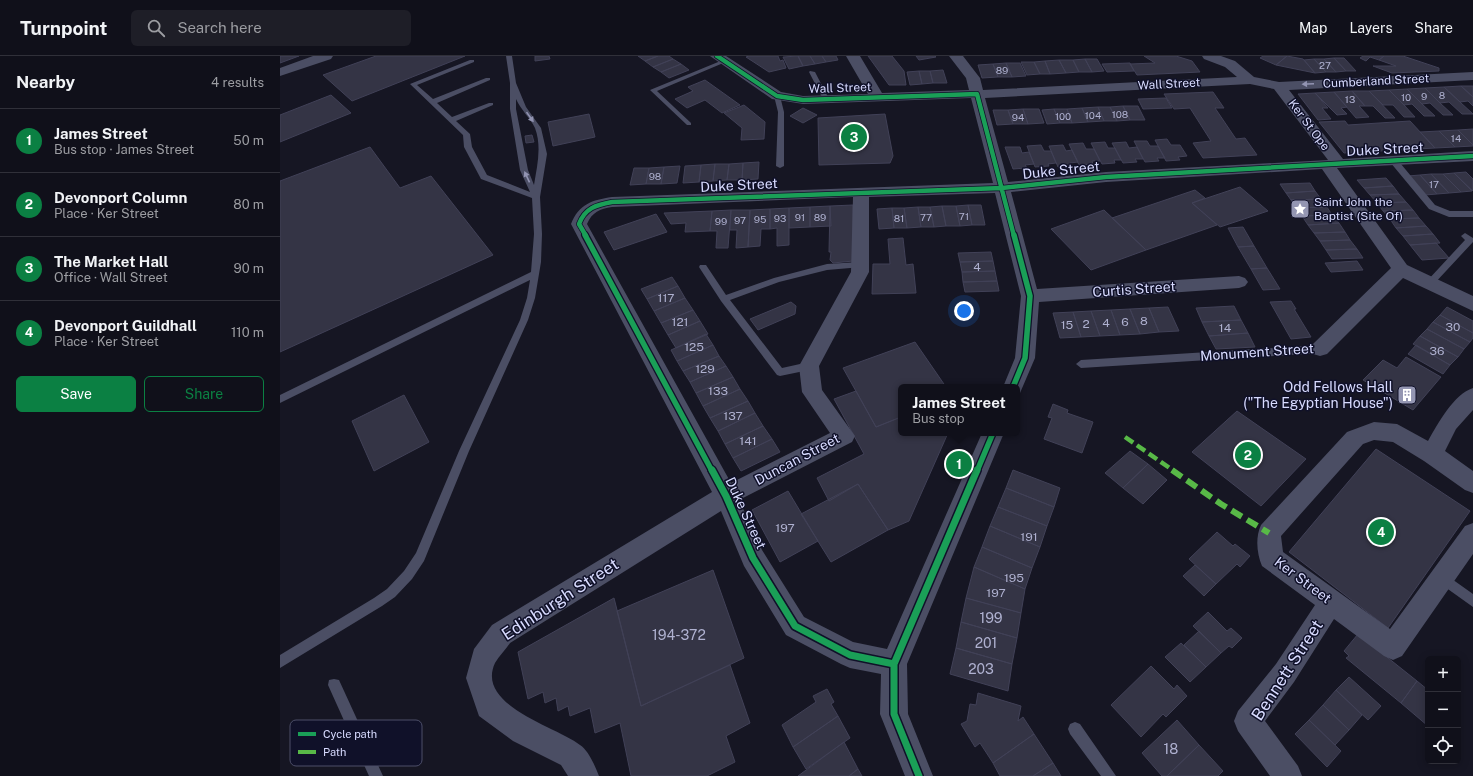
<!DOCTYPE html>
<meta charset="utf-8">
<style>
body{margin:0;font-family:"Public Sans",sans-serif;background:#1e1e27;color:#f1f3f6}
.controls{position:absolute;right:12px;bottom:12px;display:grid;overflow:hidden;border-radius:6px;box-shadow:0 2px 10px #0003}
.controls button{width:36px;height:36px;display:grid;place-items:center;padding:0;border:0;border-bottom:1px solid #303039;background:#10101a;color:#f1f3f6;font:20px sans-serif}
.you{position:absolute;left:684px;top:255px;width:14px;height:14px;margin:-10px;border:3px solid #fff;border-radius:50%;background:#1a73e8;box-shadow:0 0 0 6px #1a73e833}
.badge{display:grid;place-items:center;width:26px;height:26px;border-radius:50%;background:#0b8043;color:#fff;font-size:13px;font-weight:700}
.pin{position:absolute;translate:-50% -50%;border:2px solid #fff;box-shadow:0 1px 4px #0006}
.popup{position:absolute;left:618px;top:328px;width:122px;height:52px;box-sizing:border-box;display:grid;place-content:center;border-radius:6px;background:#10101a;filter:drop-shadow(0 1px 3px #0005);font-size:13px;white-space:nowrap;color:#9c9da2}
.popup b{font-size:15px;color:#f1f3f6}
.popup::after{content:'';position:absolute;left:50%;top:100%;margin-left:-8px;border:8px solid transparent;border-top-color:#10101a}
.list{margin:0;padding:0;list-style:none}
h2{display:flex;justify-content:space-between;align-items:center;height:52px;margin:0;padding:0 16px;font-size:17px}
h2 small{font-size:13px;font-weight:400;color:#9c9da2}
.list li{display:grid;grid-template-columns:26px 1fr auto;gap:12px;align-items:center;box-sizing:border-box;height:64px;padding:0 16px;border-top:1px solid #303039}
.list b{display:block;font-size:15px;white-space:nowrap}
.list p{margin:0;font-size:13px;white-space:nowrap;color:#9c9da2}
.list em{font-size:13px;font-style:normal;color:#9c9da2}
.actions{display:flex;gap:8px;padding:12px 16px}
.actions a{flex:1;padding:9px 0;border:1px solid #0b8043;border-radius:6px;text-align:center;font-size:14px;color:#0b8043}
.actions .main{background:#0b8043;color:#fff}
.icon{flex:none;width:22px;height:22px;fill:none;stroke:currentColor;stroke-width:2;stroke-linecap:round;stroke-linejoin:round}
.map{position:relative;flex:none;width:1193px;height:720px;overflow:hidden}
header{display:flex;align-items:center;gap:24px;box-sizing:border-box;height:56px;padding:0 20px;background:#10101a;border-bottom:1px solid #303039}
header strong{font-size:19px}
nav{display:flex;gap:22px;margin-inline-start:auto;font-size:14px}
.search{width:280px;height:36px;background:#1e1e27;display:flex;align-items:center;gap:10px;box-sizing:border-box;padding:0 14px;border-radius:6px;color:#9c9da2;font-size:15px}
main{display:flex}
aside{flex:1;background:#10101a}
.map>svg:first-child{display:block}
.building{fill:#343445;stroke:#414157}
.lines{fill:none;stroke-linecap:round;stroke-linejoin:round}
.lane{fill:#4b4e64;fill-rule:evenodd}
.street{fill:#4b4e64;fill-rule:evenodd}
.quiet-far1{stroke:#58b947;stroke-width:4.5;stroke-dasharray:10 4.5;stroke-linecap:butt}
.quiet{stroke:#58b947;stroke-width:6;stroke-dasharray:12 6;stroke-linecap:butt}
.cycleway-far2-casing{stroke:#101129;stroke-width:6}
.cycleway-far1-casing{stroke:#101129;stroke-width:8}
.cycleway-casing{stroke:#101129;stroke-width:10}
.cycleway-far2{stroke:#1a9f57;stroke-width:4.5}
.cycleway-far1{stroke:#1a9f57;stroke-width:5.5}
.cycleway{stroke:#1a9f57;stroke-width:7}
.oneway{fill:#9294b2}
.labels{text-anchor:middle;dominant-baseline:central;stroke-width:3;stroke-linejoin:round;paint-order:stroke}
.far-number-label{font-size:10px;fill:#afb1d0}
.far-street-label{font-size:12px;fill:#d8dbff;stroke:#101129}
.far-poi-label{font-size:12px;fill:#d8dbff;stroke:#101129;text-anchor:start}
.number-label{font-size:12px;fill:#afb1d0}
.street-label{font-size:14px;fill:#d8dbff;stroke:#101129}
.poi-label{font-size:14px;fill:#d8dbff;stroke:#101129;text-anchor:end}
.near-number-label{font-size:14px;fill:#afb1d0}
.near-street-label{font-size:17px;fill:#d8dbff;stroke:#101129}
.key{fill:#101129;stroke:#4c4e69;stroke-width:1}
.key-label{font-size:11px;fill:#d8dbff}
</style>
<header>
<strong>Turnpoint</strong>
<div class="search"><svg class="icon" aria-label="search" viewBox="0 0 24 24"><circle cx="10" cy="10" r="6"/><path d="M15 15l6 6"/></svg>Search here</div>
<nav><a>Map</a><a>Layers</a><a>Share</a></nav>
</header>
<main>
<aside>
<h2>Nearby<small>4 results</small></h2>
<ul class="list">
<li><span class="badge">1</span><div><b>James Street</b><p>Bus stop · James Street</p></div><em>50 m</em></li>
<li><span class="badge">2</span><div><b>Devonport Column</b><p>Place · Ker Street</p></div><em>80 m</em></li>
<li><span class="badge">3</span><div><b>The Market Hall</b><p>Office · Wall Street</p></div><em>90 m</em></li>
<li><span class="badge">4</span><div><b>Devonport Guildhall</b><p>Place · Ker Street</p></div><em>110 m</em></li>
</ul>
<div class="actions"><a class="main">Save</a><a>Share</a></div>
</aside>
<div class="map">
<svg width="1193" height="720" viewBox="0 0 1193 720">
<rect width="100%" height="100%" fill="#161623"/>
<path class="building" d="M0 0H19L0 7Z
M96 0H185L72 45 43 19Z
M255 0H269L270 3 255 5Z
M358 0H378L365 5Z
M378 0H389L393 3 373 11 365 5Z
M469 0H498L500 5 503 4 506 12 489 16 466 1Z
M518 0H530L535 8 523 10Z
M518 0 523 10 509 13 503 1Z
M530 0H542L546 6 535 8Z
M542 0H556L558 4 546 6Z
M588 0H612L624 15 626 29H609Z
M636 0H655L656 1 639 4Z
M864 0H896L912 5 920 16 857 19 850 8 875 7Z
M983 0H1007L996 9 980 2Z
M1007 0 1023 3 1035 17 996 9Z
M1083 0H1104L1099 4 1090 1 1086 5 1080 2Z
M1104 0H1123L1159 12V15L1112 17 1093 10H1116L1099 4Z
M1054 2H1064L1076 15H1066Z
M1054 2 1066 15 1056 16 1044 3Z
M393 3 401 8 381 16 373 11Z
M805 3 812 16H799L793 4Z
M805 3H817L824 15 812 16Z
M1034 3 1046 16 1035 17 1024 4Z
M1034 3H1044L1056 16H1046Z
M779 4 786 17 770 18 765 5Z
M779 4H793L799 16 786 17Z
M765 5 770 18H760L754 6Z
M741 6H754L760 18 747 19Z
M726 7 732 21H718L713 8Z
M726 7H740L746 20 732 21Z
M850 7 854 15 827 16 822 8Z
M401 8 409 14 389 22 381 16Z
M713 8 718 21 702 22 698 9Z
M663 14 667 27H653L650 15Z
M639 15H650L653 27 642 28Z
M639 15 642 28 630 29 627 16Z
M425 24 460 49 442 57 425 44 407 52 395 43 413 35 408 31Z
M1181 30H1193V41Z
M1181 30 1193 41V50L1188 45 1180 46 1164 31Z
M1164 31 1180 46 1193 58H1182L1169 46 1160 47 1145 32Z
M1145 32 1160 47 1173 59H1163L1150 47 1142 48 1127 33Z
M1127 33 1142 48 1155 60H1144L1132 48 1124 49 1109 34Z
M1109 34 1124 49 1135 61H1124L1113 49H1103L1089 35Z
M1072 35 1085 50H1079L1089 61 1076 62 1054 36Z
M1072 35H1089L1115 62H1105L1093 50H1085Z
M933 36 944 52H935L956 83 965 82 977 99 923 102 913 87 931 85 910 52 894 53 884 38Z
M1054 36 1067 51 1061 52 1067 58 1057 59 1035 37Z
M1035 37 1048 52H1042L1051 63 1038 64 1018 38Z
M51 39 71 57 0 86V59Z
M886 42 892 52 863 53 858 43Z
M464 49 485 66 484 83 461 84 462 72 444 57Z
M843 50 850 64 837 65 830 51Z
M843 50H858L865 64H850Z
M818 51 824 65 808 66 802 52Z
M818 51H830L837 65H824Z
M523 52 537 59 523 67 510 60Z
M802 52 808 66 792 67 787 53Z
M743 53H759L764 67 748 68Z
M743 53 748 68H733L728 54Z
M774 53H787L792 67H780Z
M774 53 780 67 767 68 762 54Z
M713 54H728L733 68 717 69Z
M309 58 315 81 273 90 268 66Z
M605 58 613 100 610 107 539 109 538 62Z
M1065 65 1068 69 1130 65 1155 92 1064 97 1039 66Z
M1193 73V89L1178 74Z
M1178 74 1193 89V90L1175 91 1159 75Z
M1159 75 1175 91 1155 92 1140 76Z
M252 79 254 86 246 87 245 80Z
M887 83 891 89H900L907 100 898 101 900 104 886 105 875 84Z
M854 85H867L870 90H878L885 102H877L879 105 865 106Z
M825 86 828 92H835L841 104H834L835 107 822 108 811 87Z
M846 86 849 92 857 91 863 103H855L857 106 843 107 832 87Z
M803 87 806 93H814L820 105H812L813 108 799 109 789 88Z
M761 89 764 95H771L776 107 768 108 769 110 755 111 747 90Z
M783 89 786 95 792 94 798 106 790 107 791 110 778 111 769 90Z
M90 91 120 132 151 120 213 199 0 296V125Z
M725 91H740L742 97 749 96 754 108 745 109 747 112 733 113Z
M479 106 478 123 462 124 463 107Z
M463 107 462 124H447L449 108Z
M435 108 433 125 419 126 421 109Z
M435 108H449L447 124 433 125Z
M421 109 419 126 403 127 405 110Z
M400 110 397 127 381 128 384 111Z
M384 111 381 128H366L369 112Z
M354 112H369L366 128 350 129Z
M1186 116 1193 123V135L1174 117Z
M1174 117 1192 135 1181 136 1163 118Z
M1151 118 1169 137 1157 138 1140 119Z
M1151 118H1163L1181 136 1169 137Z
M1140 119 1157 138 1145 139 1128 120Z
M1106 122 1113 130 1084 132 1077 124Z
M1030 127 1035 135 1006 137 1000 128Z
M1113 130 1119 138 1090 139 1084 132Z
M960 131 988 155 940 171 912 147Z
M915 134 925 142 912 147 937 169 866 194 832 162Z
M1035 135 1041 143 1011 144 1006 137Z
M1119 138 1126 146 1097 147 1090 139Z
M1041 143 1047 151 1017 152 1011 144Z
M1126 146 1133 154 1103 155 1097 147Z
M573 149V205L553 207 550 204 551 196H549L550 150Z
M688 149 692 169 680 170 676 150Z
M688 149H701L705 169H692Z
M550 150 551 170 530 171V151Z
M662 150 666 170 654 171 650 151Z
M662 150H676L680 170H666Z
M530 151V171L509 172V152Z
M638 151H650L654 171H641Z
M638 151 641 171 627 172 624 152Z
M1047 151 1052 159 1022 160 1017 152Z
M509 152V189L497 190V172L490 173V153Z
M612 152H624L627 172H614Z
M612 152 614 172 599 173 597 153Z
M490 153V173H481L480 190 468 191 470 154Z
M451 154H470L468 191 456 192 457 174H450Z
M451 154 448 192H436L437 175H430L432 155Z
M824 154 866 194 811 214 771 173Z
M1133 154 1139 162 1110 163 1103 155Z
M432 155 430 175 405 176 406 167 391 168 384 157Z
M376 158 387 176 334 194 324 176Z
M1052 159 1059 167 1028 169 1022 160Z
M1139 162 1146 170 1116 172 1110 163Z
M1059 167 1065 176 1034 177 1028 169Z
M1146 170 1153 178 1123 180 1116 172Z
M963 171 974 190 958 191 948 172Z
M1065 176 1070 184 1040 185 1034 177Z
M1153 178 1160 187 1130 189 1123 180Z
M623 182 626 209 633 208 636 237 592 238 593 208H610L608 183Z
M1070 184 1077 193 1046 194 1040 185Z
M1156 187 1169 202 1142 204 1130 189Z
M974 190 987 212 971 213 958 191Z
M1077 193 1083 202 1052 203 1046 194Z
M711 196 713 205 680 206 678 197Z
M713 205 715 215 682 216 680 206Z
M1077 205 1083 214 1051 216 1045 207Z
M987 212 1000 233 983 234 971 213Z
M715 215 717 225 683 226 682 216Z
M392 221 398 230 367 243 361 233Z
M717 225 719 235 685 236 683 226Z
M398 230 405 242 374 255 367 243Z
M405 242 413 254 381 267 374 255Z
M1011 245 1016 253H1014L1031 281 1011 283 990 246Z
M511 246 516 250 515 258 478 274 470 263Z
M954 250 961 264 922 266 916 252Z
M888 251 899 275 879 276 869 252Z
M1167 251 1193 265V277L1160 259Z
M869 252 879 276 860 278 850 253Z
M850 253 860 278 840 279 831 254Z
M413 254 420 265 388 279 381 267Z
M831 254 840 279 820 280 811 255Z
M811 255 820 280 801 281 793 256Z
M793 256 801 281 780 282 773 257Z
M1160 259 1193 277V282L1190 286 1153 266Z
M961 264 968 277 929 280 922 266Z
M420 265 428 278 396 292 388 279Z
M1153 266 1190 286 1184 293 1147 273Z
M1147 273 1184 293 1178 301 1140 280Z
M968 277 975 291 936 293 929 280Z
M426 278 433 289 397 305 391 294Z
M1140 280 1178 301 1170 309 1133 288Z
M635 286 666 331H621V361L596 371 563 312Z
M433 289 439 300 403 315 397 305Z
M1136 289 1170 309 1163 318 1128 298Z
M439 300 446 310 410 326 403 315Z
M1126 301 1161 321 1133 354 1083 324 1103 304 1117 312Z
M446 310 453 321 416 337 410 326Z
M453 321 460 333 423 350 416 337Z
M460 333 468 345 430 362 423 350Z
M576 335 596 371 621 361V377H668L629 465 608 474 578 428 549 445 537 422 584 398 554 343Z
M124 339 149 386 94 415 72 365Z
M468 345 475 357 438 375 430 362Z
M773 348 788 354 787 357 813 366 802 397 764 383 772 362 768 361Z
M957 355 1026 403 981 450 912 396Z
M475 357 483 370 445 388 438 375Z
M483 370 492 383 453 402 445 388Z
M492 383 500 396 461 415 453 402Z
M1096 393 1190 455 1108 572 1009 496Z
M850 395 868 408 843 432 825 417Z
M868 408 887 424 863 448 843 432Z
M733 414 780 432 774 451 726 432Z
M578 428 608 474 551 506 521 458Z
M726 432 774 451 767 470 718 451Z
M508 435 538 485 500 506 472 454Z
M718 451 767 470 760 491 710 470Z
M710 470 760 491 752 512 702 491Z
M937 476 953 490 955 488 970 500 960 511 957 508 936 528 909 503Z
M702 491 752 512 745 533 694 511Z
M915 509 936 528 924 540 903 520Z
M694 511 745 533 741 557 686 542Z
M433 514 464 602 361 650 337 555Z
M334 542 361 650 450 609 470 667 446 680 455 706 427 720H351L340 667 315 677 310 652 290 660 288 650 278 655 276 642 265 647 263 636 248 643 238 596Z
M686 542 741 557 737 582 681 566Z
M928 556 947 575 951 572 962 582 952 592 949 590 941 597 913 570Z
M681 566 737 582 732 608 676 592Z
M919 575 941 597 926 611 904 589Z
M1078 578 1137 625 1121 647 1066 602 1069 600 1064 595Z
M901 587 926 611 910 626 885 601Z
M676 592 732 608 728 635 670 618Z
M871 610 894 633 897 629 907 640 886 661 883 658 861 681 831 649Z
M1069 621 1101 650 1088 664 1056 634Z
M1137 625 1148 634V670L1121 647Z
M547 633 554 646 551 648 558 660 513 691 502 669 536 646 533 640Z
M1056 634 1082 659 1069 674 1043 649Z
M698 637 741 650 738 665 743 661 754 678 713 707 700 687 695 691 681 668 687 665 690 648 696 649Z
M1043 649 1069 674 1055 689 1029 664Z
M558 660 570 682 526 713 513 691Z
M897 664 919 689 887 720H882L862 697Z
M1029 664 1061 695 1047 711 1015 678Z
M754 678 773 707 753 720H720L713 707Z
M564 686 578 713 569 720H518Z
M919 689 943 715 938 720H887Z
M773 707 781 720H753Z
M578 713 582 720H569Z"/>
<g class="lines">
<path class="lane" d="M226 0H232L236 27 246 51 261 72 267 98 260 141 262 178 261 206 255 242 248 264 189 395 144 505 132 523 115 541 102 550 0 612V599L94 542 107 533 124 515 136 497 179 395 240 264 247 242 250 224 0 347V339L251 216 254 178 252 142 201 123 184 91 183 79 130 28 190 4H194V6L137 29 153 43 206 22H210V24L157 47 172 61 209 47H213V49L176 65 190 78 192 91 207 119 250 136 240 114 230 53V27ZM236 43C241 54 250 62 255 72 262 91 257 110 254 129L248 114 236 53Z
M443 4 448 5 377 35 411 67V69H407L370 34Z
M530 15 535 16 549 43 548 44 543 43 529 16Z
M497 38 500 40 504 56V110L500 112 496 110 498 56 494 40Z
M1110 102H1116L1155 149 1170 155H1193V161H1169L1149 153 1110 106Z
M1185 177 1193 182V186L1153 229H1147L1146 227 1147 225 1185 184 1181 180Z
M579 206 582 207V211L547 214 499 226 450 244 502 312 529 306 534 310 529 314 500 320 497 319 441 245 419 211 420 209H426L446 239 494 222 547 208Z
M1040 289 1045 293 1040 297 801 312 796 308 801 304Z
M1162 516 1193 538V551L1158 526 1156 522 1158 518Z
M54 623 59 624 103 720H89L48 629 49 624Z
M795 666 800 668 836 720H821L790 678 788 673 790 668Z"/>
<path class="street" d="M33 0H53L51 3 0 20V12Z
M430 0H446L501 36 523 40 588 38 566 0H580L602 37 689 34 686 22 669 0H683L700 22 703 34 957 21 945 11 924 3 922 0H941L955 5 974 21 999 26 1193 16V24L1009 34 1063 103 1193 95V105L1057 112 1127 209 1193 240V255L1123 222 1047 298 1040 300 1033 298 1030 293 1033 288 1111 212 1042 113 826 126 731 136 757 233 959 220 965 222 968 226 965 230 959 232 759 246 755 302 740 337 737 338V331H723L735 302 741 240 715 137 589 141V216L539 310 542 334 575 380 572 386 459 444 482 494 524 561 573 586 607 593 702 377H724L627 608 628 658 653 720H625L600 658 601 618 570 612 561 608 506 579 464 510 441 455 230 587C226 593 219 600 215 607 195 650 278 671 300 689 309 695 315 710 319 720H288L281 709 233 685 199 660 186 622 194 593 212 569 432 436 291 168C299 148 312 144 332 141L713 127 691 42 523 48 492 43ZM970 28 994 33 1048 104 826 116 728 126 705 42ZM573 141 571 216 519 310 522 336 550 377 451 427 307 168C312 156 320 153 332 151Z
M1193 332V354L1176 373 1165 395 1193 415V437L1185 434 1144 405 1113 386 1094 384 1083 388 1001 480 1003 496 1110 573 1185 470 1193 467V498L1122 600 1113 604 1104 600 1054 563 1014 626 985 665 1018 710 1022 720H990L958 675 954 665 958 655 996 608 1035 549 982 510C977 498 975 482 981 469L1067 376 1094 366 1117 368 1148 385C1158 367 1174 338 1193 332Z"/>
<path class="quiet-far1" d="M845 381 894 415"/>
<path class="quiet" d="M892 414 941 448 989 477"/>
<g class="cycleway-far2-casing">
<path id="cycleway-far2" d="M437 0 497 40 523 44 697 38 734 180
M306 180 299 168C305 152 316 149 332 146L722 132 826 121 1193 100"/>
</g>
<g class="cycleway-far1-casing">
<path id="cycleway-far1" d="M305 179 432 415
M733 331 745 302 750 240 734 179
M697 415 713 377"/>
</g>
<g class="cycleway-casing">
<path id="cycleway" d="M432 414 446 440 473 502 515 570 570 599 614 608
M639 720 614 658V608L697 414"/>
</g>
<use href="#cycleway-far2" class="cycleway-far2"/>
<use href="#cycleway-far1" class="cycleway-far1"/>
<use href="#cycleway" class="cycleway"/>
</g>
<defs><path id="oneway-solid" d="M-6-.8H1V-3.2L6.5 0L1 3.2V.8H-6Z"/></defs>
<g class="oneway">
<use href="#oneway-solid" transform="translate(1028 28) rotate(177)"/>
<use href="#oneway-solid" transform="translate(250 61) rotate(55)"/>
<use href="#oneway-solid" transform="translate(247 121) rotate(-115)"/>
</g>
<defs>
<g id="sight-square" transform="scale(1)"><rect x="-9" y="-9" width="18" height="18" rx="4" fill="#9496b2" stroke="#101129"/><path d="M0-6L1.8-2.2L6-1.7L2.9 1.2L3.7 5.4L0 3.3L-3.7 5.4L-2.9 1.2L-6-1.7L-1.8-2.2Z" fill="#fff"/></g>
<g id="building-square" transform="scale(1)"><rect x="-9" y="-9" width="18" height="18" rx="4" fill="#9496b2" stroke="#101129"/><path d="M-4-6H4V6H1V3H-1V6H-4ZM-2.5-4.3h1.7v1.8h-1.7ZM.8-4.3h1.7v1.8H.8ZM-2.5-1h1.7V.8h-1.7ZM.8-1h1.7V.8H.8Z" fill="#fff"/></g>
</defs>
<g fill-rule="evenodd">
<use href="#sight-square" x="1020" y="153"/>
<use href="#building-square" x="1127" y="339"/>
</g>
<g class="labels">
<g class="far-number-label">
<text x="1045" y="9">27</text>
<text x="722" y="14">89</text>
<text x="1162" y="39">8</text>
<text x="1144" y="40">9</text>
<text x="1126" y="41">10</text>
<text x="1070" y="43">13</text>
<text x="840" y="58">108</text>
<text x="813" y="59">104</text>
<text x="783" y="60">100</text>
<text x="738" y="61">94</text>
<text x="1176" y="82">14</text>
<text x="375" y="120">98</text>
<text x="1154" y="128">17</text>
<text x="684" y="160">71</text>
<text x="520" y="161">91</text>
<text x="540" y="161">89</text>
<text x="646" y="161">77</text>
<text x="500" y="162">93</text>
<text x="619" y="162">81</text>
<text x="480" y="163">95</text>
<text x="460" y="164">97</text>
<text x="441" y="165">99</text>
</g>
<g class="far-street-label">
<text transform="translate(1096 25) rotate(-3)">Cumberland Street</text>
<text transform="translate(889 28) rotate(-3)">Wall Street</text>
<text transform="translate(560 32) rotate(-2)">Wall Street</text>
<text transform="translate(1029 69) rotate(53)">Ker St Ope</text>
</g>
<g class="far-poi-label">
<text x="1034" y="146">Saint John the<tspan x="1034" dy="14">Baptist (Site Of)</tspan></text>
</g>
<g class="number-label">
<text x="697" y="211">4</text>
<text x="386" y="242">117</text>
<text x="864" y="265">8</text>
<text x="400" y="266">121</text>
<text x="845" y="266">6</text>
<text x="826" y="267">4</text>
<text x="806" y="268">2</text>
<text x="787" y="269">15</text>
<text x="1173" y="271">30</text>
<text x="945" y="272">14</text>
<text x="414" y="291">125</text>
<text x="1157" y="295">36</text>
<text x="425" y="313">129</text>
<text x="438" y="335">133</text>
<text x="453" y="360">137</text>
<text x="468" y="385">141</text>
<text x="505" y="472">197</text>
<text x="749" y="481">191</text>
<text x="734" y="522">195</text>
<text x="716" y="537">197</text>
</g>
<g class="street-label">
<text transform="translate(1105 93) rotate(-3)">Duke Street</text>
<text transform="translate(781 114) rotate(-6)">Duke Street</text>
<text transform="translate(459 129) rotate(-3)">Duke Street</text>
<text transform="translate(854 233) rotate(-4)">Curtis Street</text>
<text transform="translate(977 296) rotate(-4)">Monument Street</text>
<text transform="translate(517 403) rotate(-28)">Duncan Street</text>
<text transform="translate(466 457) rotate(65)">Duke Street</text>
<text transform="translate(1023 524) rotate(37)">Ker Street</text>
</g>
<g class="poi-label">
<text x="1113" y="331">Odd Fellows Hall<tspan x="1113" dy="16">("The Egyptian House")</tspan></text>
</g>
<g class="near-number-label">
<text x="711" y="562">199</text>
<text x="399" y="579">194-372</text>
<text x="706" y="587">201</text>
<text x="701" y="613">203</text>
<text x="891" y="693">18</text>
</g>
<g class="near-street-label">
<text transform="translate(280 543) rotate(-33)">Edinburgh Street</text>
<text transform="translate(1007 614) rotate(-57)">Bennett Street</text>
</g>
</g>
<rect x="10" y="664" width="132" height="46" rx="6" class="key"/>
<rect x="18" y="676" width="18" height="4" fill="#1a9f57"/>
<rect x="18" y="694" width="18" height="4" fill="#58b947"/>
<g class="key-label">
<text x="43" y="682">Cycle path</text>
<text x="43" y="700">Path</text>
</g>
</svg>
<div class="controls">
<button>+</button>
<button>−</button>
<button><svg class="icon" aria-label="locate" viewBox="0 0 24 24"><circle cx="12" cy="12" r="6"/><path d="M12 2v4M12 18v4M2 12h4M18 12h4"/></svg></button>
</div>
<div class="you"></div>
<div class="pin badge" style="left:679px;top:408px">1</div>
<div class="popup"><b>James Street</b>Bus stop</div>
<div class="pin badge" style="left:968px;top:399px">2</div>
<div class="pin badge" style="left:574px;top:81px">3</div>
<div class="pin badge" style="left:1101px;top:476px">4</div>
</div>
</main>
